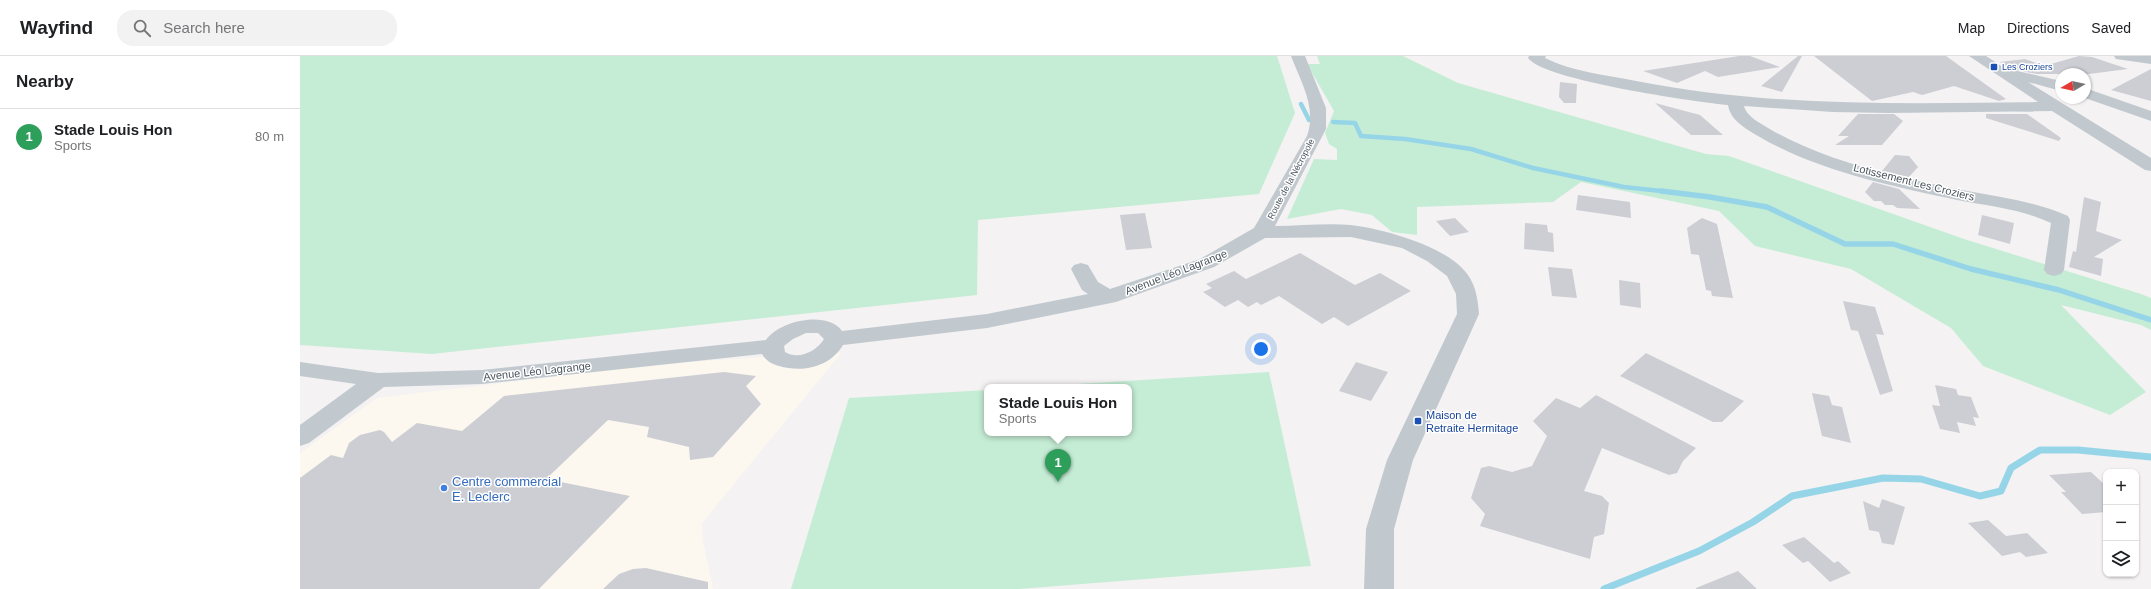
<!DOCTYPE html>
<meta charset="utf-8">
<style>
body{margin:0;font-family:Arial,sans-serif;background:#f2f2f2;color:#202124}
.controls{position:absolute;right:12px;bottom:12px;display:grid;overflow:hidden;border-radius:8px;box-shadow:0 1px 3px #0004}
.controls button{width:36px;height:36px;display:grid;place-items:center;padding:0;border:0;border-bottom:1px solid #e0e0e0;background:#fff;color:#202124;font:20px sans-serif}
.compass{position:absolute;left:1755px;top:12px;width:36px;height:36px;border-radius:50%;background:#fff;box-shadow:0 1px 3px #0004;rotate:261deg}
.you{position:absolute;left:961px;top:293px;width:14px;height:14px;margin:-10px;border:3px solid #fff;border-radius:50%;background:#1a73e8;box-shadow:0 0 0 6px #1a73e833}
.badge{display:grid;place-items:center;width:26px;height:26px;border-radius:50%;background:#db2777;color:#fff;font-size:13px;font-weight:700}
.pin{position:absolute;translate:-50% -33px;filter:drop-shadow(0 1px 2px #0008)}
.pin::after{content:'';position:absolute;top:21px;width:14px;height:12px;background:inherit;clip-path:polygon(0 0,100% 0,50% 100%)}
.popup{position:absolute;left:684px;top:328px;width:148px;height:52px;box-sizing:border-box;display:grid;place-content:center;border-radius:8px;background:#fff;filter:drop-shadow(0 1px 3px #0005);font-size:13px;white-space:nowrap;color:#757577}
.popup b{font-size:15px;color:#202124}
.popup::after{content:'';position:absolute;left:50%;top:100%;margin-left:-8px;border:8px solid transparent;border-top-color:#fff}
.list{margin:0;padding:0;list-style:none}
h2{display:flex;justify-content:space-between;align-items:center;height:52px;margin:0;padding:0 16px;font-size:17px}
h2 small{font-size:13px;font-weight:400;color:#757577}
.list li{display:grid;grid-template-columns:26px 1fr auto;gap:12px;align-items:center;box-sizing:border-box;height:56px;padding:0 16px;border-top:1px solid #e0e0e0}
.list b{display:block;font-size:15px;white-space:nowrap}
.list p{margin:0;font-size:13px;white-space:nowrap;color:#757577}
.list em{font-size:13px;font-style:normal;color:#757577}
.icon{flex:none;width:22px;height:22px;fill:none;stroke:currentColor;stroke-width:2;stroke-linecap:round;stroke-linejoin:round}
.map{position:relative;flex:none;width:1851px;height:533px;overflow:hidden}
header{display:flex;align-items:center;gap:24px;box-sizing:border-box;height:56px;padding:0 20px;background:#fff;border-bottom:1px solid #e0e0e0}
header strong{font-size:19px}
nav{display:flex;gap:22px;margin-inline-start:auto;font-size:14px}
.search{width:280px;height:36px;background:#f2f2f2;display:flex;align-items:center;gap:10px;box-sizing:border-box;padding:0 14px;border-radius:16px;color:#757577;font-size:15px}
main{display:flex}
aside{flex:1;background:#fff}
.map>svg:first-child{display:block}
.commercial{fill:#fcf8ef}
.green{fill:#c5edd5}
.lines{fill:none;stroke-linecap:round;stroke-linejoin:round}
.stream-far2{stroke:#96d5e7;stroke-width:4.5}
.stream-far1{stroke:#96d5e7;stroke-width:5.5}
.stream{stroke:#96d5e7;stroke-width:7}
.building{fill:#cdced4}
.minor{fill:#c1c9cf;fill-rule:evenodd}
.transit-dot{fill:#1a4fb4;stroke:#fff;stroke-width:1.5}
.shop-dot{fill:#3f7fe0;stroke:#fff;stroke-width:1.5}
.labels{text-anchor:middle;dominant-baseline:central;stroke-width:3;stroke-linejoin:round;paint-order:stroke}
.far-transit-label{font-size:9px;fill:#164399;stroke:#fff;text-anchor:start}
.far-street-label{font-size:9px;fill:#4b555e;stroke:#fff}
.street-label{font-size:11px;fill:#4b555e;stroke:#fff}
.transit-label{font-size:11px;fill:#164399;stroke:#fff;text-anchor:start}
.near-shop-label{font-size:13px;fill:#366cbe;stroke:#fff;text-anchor:start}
</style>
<header>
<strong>Wayfind</strong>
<div class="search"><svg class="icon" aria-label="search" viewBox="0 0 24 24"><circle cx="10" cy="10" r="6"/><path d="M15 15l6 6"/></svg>Search here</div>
<nav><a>Map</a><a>Directions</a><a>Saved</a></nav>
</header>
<main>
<aside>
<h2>Nearby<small></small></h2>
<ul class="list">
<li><span class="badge" style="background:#2e9e5b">1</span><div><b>Stade Louis Hon</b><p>Sports</p></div><em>80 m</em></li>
</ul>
</aside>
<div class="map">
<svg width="1851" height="533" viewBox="0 0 1851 533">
<rect width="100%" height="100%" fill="#f4f2f2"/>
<path class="commercial" d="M542 296 402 467 403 484 413 533H0V397L77 342 358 308Z"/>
<path class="green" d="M0 0H977L995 57 959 138 678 164 677 239 132 298 0 289Z
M1017 0H1103L1158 27 1406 98 1429 100 1664 183 1841 238 1851 242V274L1841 269 1761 249 1846 336 1810 359 1683 310 1651 272 1551 213 1455 190 1419 155 1281 126 1253 146 1117 151V179L1092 176 1072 159 1041 153 987 163 1014 103 1037 104V93L1029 88 1025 77 1034 55 1007 8H1020Z
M969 316 1011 510 719 533H491L549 342 687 334V377H829V331H731Z"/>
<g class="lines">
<path class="stream-far2" d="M1001 48 1009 64
M1033 66 1055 67 1061 80 1105 83 1171 93 1233 112 1324 131 1370 136"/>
<path class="stream-far1" d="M1361 135 1410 141 1467 151 1545 188H1593L1671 213 1759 234 1851 264"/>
<path class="stream" d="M1304 533 1399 495 1453 466 1492 440 1583 422 1621 423 1680 440 1701 435 1711 412 1740 394H1778L1851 401"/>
</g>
<path class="building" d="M1439 0H1450L1480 11 1418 21 1405 15 1377 27 1343 15Z
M1498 0H1502L1482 36 1461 30Z
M1514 0H1646L1706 43 1699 45 1654 30 1622 39 1613 36 1572 45Z
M1779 0 1792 1 1828 13 1789 18H1737L1711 13 1700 6 1725 3 1744 10Z
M1851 13V45L1811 34Z
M1260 26 1277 28 1276 47H1264L1259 41Z
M1355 47 1400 59 1423 79H1391Z
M1558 58H1594L1603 65 1582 89H1535L1549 80H1538Z
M1686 58H1727L1761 82 1759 85 1686 62Z
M1595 99 1609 100 1618 111 1609 121 1582 115Z
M1573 126 1599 133 1620 153 1597 152 1593 149H1585L1581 145H1574L1565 136Z
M1278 139 1330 146 1331 162 1276 154Z
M1784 141 1801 146 1796 175 1822 184 1794 201 1803 203 1801 220 1769 211 1773 195 1776 196Z
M845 157 852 192 826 194 820 159Z
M1682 159 1714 167 1710 188 1678 179Z
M1155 162 1169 176 1150 180 1136 165Z
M1402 162 1417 168 1433 242 1412 240 1411 235 1406 234 1399 199 1391 198 1387 172Z
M1225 167 1247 169 1248 176 1253 177 1254 196 1224 193Z
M1000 197 1055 229 1080 217 1111 235 1048 270 1034 261 1022 268 979 240 961 249 957 246 948 251 938 244 925 251 903 236 912 232 906 228 934 215 946 223Z
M1248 211 1272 213 1277 242 1252 240Z
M1319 224 1340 227 1341 252 1320 249Z
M1543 245 1575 251 1584 279 1576 278 1593 335 1580 339 1558 275 1551 274Z
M1346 297 1352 300 1444 345 1422 366H1413L1320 320Z
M1056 306 1088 316 1071 345 1039 335Z
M424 316 456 320 446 330 461 348 413 401 390 404 389 391 347 381 349 371 308 364 246 423 330 440 239 533H0V422L31 399 43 402 49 387 60 379 80 374 84 376 92 386 117 367 162 375 204 340Z
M1635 329 1656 333 1658 339 1671 341 1679 362 1673 361 1676 370 1657 366 1660 377 1640 373 1632 349 1640 350Z
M1512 337 1529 340 1532 349 1542 351 1551 387 1522 380Z
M1296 339 1396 392 1383 405 1377 417 1369 419 1302 392 1284 435 1302 440 1309 447 1304 478 1294 481 1290 503 1180 470 1185 458 1171 442 1181 412 1189 410 1212 416 1232 410 1247 380 1233 365 1256 342 1280 352Z
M1791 416 1806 430V456L1782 458 1761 436H1766L1749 419Z
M1582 443 1605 451 1594 489 1582 487 1579 476 1569 474 1563 445 1579 452Z
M1688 464 1706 480 1727 477 1748 497 1726 501 1720 496 1702 500 1668 467Z
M1504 481 1534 507 1538 505 1551 517 1530 526 1508 505 1503 507 1482 489Z
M346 512 408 526V533H303L319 518 333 513Z
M1438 515 1457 533H1396V532Z"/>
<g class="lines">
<path class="minor" d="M991 0H1005L1026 52V73L975 170C999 170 1026 167 1051 169 1083 173 1141 189 1163 213 1175 225 1178 242 1179 258L1113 404 1094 473V533H1064L1066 473 1087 404 1157 258 1156 238 1147 220 1127 205 1102 192 1051 181 965 182 914 211 816 246 687 272 543 289C530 311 503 317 479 310 472 308 466 305 462 298L182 328 84 331 9 387 0 390V369L56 328 0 320V306L78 317 182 314 466 284C479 265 527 254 542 275L687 258 788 238 782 234 771 213 774 209 781 207 788 209 798 226 810 233 900 203 954 172 1007 80C1017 52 1001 26 991 0ZM506 277H518L524 283C516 296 498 304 485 296L484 290 493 283Z
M1229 0H1246L1245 2C1273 16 1306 19 1336 25 1468 51 1603 48 1738 46L1669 0H1686L1709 15 1713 14 1761 25V35L1728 26 1851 102V115L1845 114 1752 55 1588 57 1533 56 1444 50C1446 60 1460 67 1468 72 1526 106 1596 121 1662 134 1698 141 1734 145 1768 160L1770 164 1764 214 1761 218 1754 220 1747 218 1744 214 1751 167C1721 153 1689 150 1657 144 1591 130 1517 115 1458 80 1446 73 1430 64 1428 49 1396 46 1243 24 1228 2Z
M1814 0H1851V8L1816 3Z
M1785 32 1851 55V65L1785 42Z"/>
</g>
<g class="transit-dot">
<rect x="1690" y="7" width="8" height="8" rx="2"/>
<rect x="1114" y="361" width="8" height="8" rx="2"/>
</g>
<circle class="shop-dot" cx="144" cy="432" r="4"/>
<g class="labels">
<g class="far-transit-label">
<text x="1702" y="11">Les Croziers</text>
</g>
<g class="far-street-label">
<text transform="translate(991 123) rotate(-62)">Route de la Nécropole</text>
</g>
<g class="street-label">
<text transform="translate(1614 126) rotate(14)">Lotissement Les Croziers</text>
<text transform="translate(876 216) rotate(-21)">Avenue Léo Lagrange</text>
<text transform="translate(237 315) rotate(-6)">Avenue Léo Lagrange</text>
</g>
<g class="transit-label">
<text x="1126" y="359">Maison de<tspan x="1126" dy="13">Retraite Hermitage</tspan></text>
</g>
<g class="near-shop-label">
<text x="152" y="425">Centre commercial<tspan x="152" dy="15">E. Leclerc</tspan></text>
</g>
</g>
</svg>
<div class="controls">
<button>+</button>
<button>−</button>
<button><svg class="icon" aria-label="layers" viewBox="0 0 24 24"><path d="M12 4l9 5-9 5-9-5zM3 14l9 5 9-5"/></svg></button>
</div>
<svg class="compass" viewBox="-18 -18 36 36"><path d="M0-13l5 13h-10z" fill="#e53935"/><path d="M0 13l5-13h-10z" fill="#757577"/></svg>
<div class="you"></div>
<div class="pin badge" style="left:758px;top:426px;background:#2e9e5b">1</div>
<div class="popup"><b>Stade Louis Hon</b>Sports</div>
</div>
</main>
